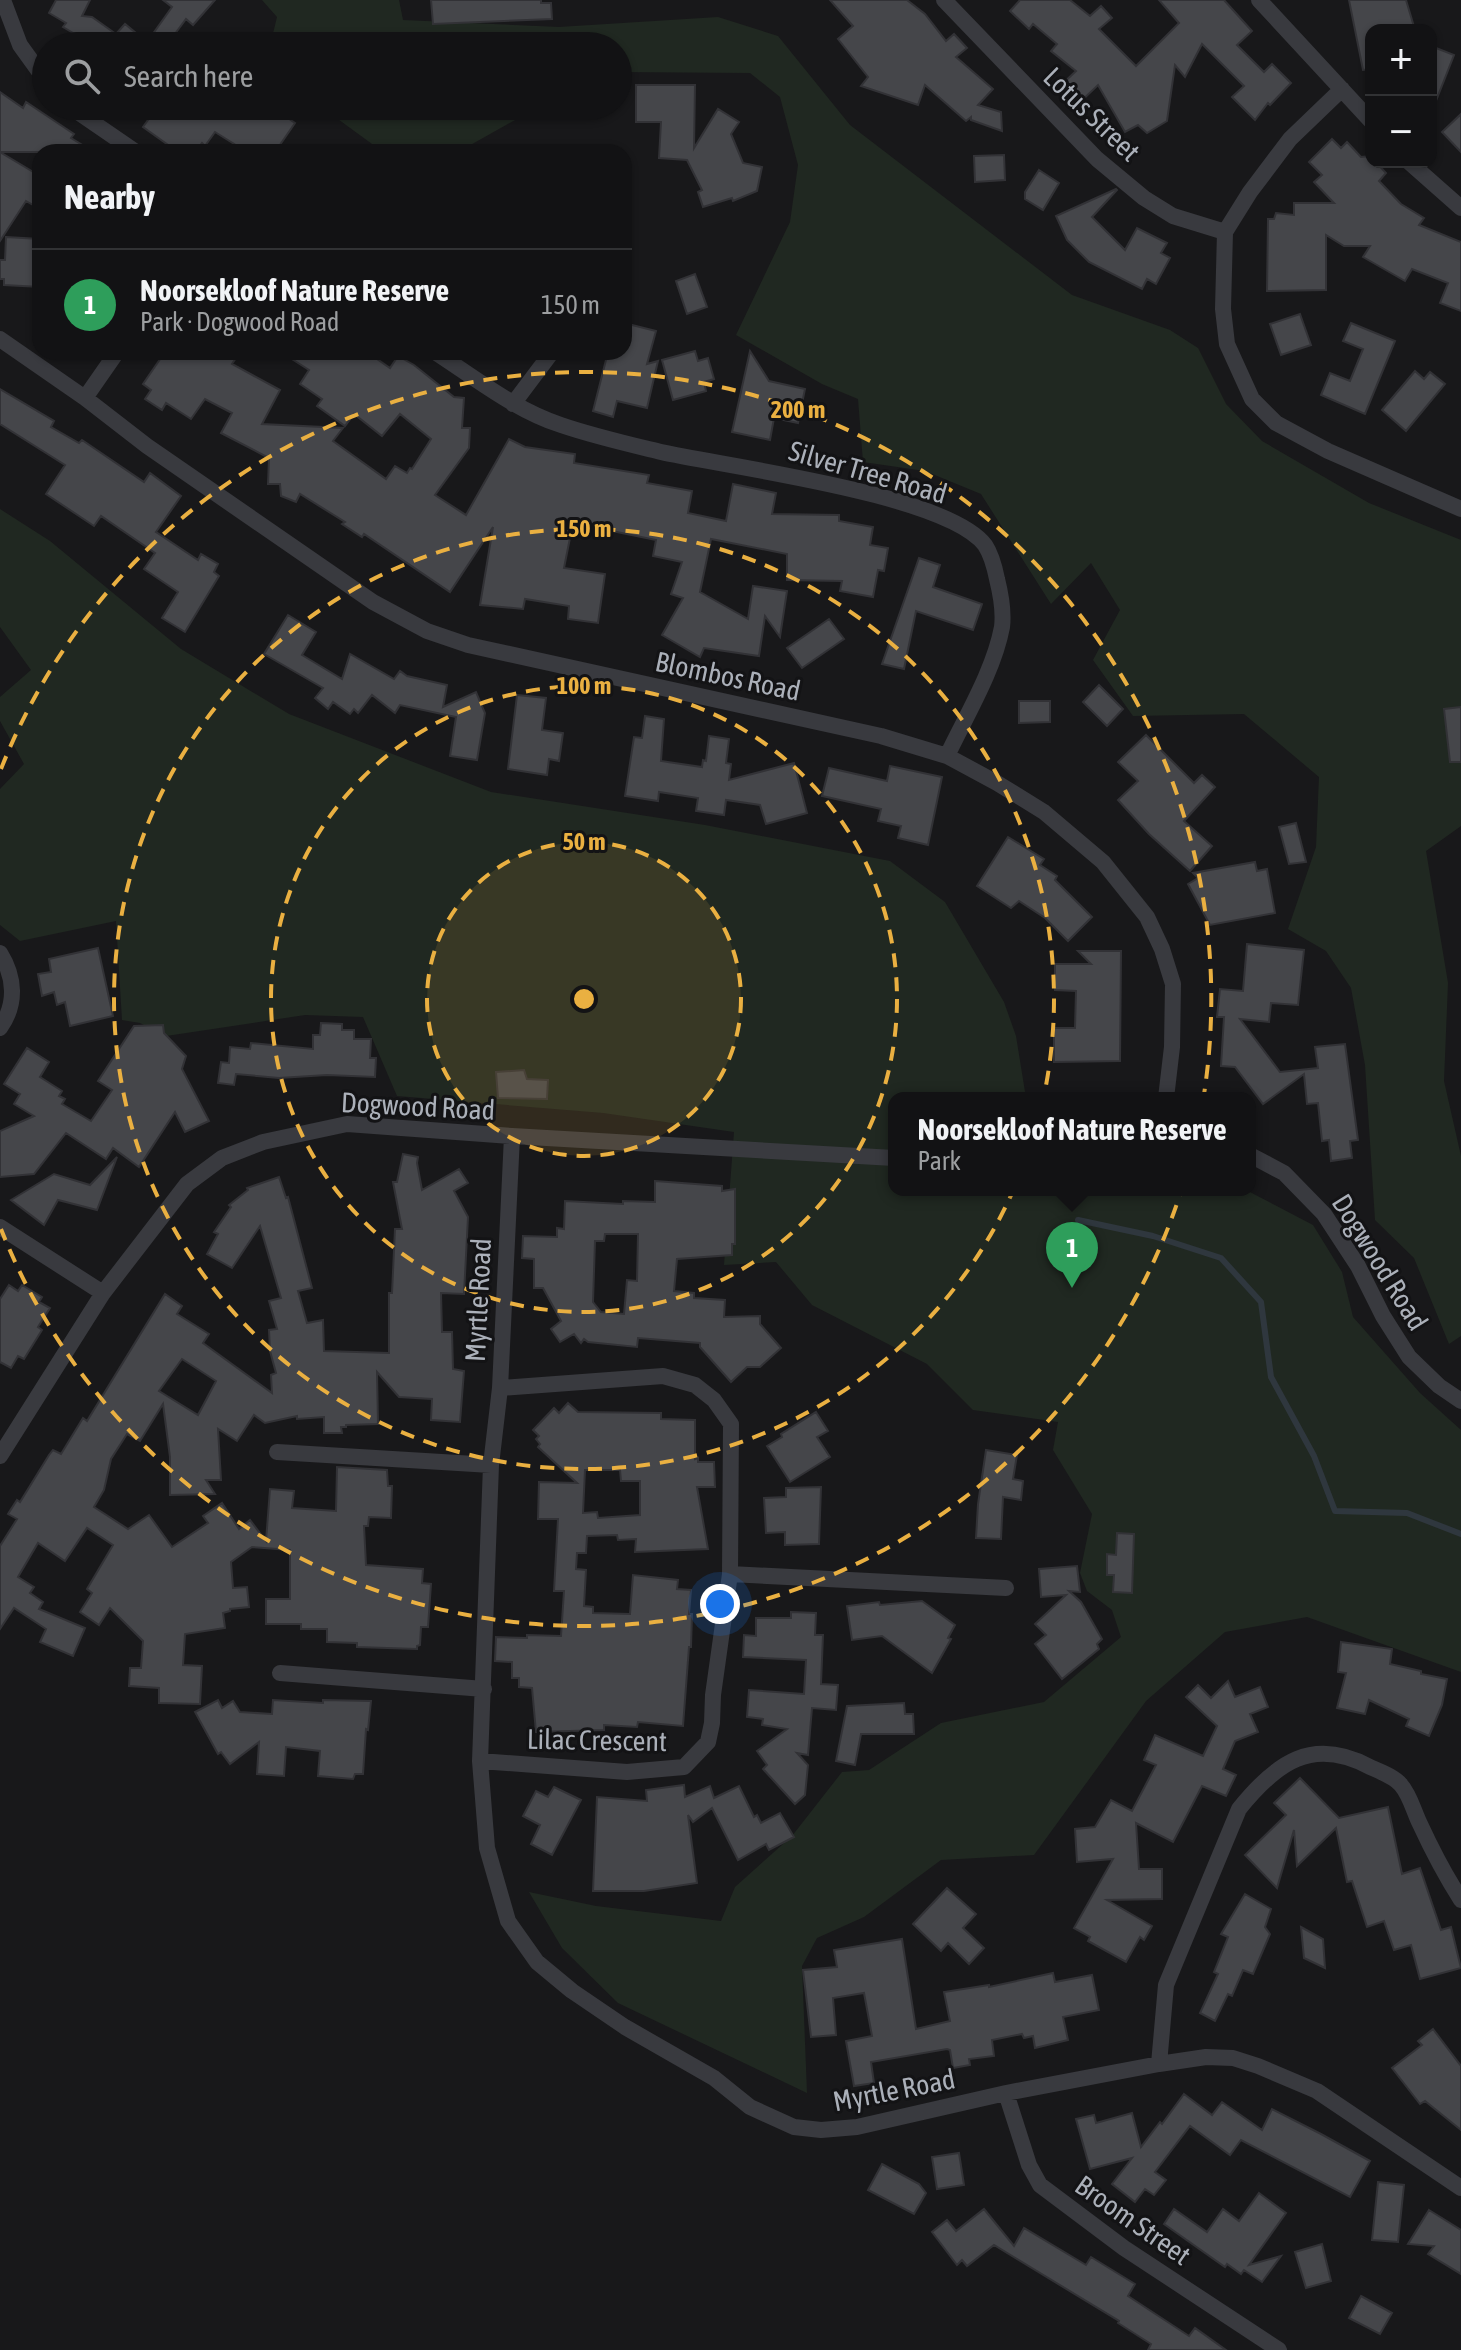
<!DOCTYPE html>
<meta charset="utf-8">
<style>
body{margin:0;font-family:"Asap Condensed",sans-serif;background:#1f2022;color:#f1f3f6}
.controls{position:absolute;right:24px;top:24px;display:grid;overflow:hidden;border-radius:16px;box-shadow:0 2px 6px #0004}
.controls button{width:72px;height:72px;display:grid;place-items:center;padding:0;border:0;border-bottom:2px solid #313234;background:#121214;color:#f1f3f6;font:40px sans-serif}
.you{position:absolute;left:720px;top:1604px;width:28px;height:28px;margin:-20px;border:6px solid #fff;border-radius:50%;background:#1a73e8;box-shadow:0 0 0 12px #1a73e833}
.badge{display:grid;place-items:center;width:52px;height:52px;border-radius:50%;background:#eab041;color:#fff;font-size:26px;font-weight:700}
.pin{position:absolute;translate:-50% -66px;filter:drop-shadow(0 2px 4px #0008)}
.pin::after{content:'';position:absolute;top:42px;width:28px;height:24px;background:inherit;clip-path:polygon(0 0,100% 0,50% 100%)}
.popup{position:absolute;left:888px;top:1092px;width:368px;height:104px;box-sizing:border-box;display:grid;place-content:center;border-radius:16px;background:#121214;filter:drop-shadow(0 2px 6px #0005);font-size:26px;white-space:nowrap;color:#9c9ea0}
.popup b{font-size:30px;color:#f1f3f6}
.popup::after{content:'';position:absolute;left:50%;top:100%;margin-left:-16px;border:16px solid transparent;border-top-color:#121214}
.list{margin:0;padding:0;list-style:none}
h2{display:flex;justify-content:space-between;align-items:center;height:104px;margin:0;padding:0 32px;font-size:34px}
h2 small{font-size:26px;font-weight:400;color:#9c9ea0}
.list li{display:grid;grid-template-columns:52px 1fr auto;gap:24px;align-items:center;box-sizing:border-box;height:112px;padding:0 32px;border-top:2px solid #313234}
.list b{display:block;font-size:30px;white-space:nowrap}
.list p{margin:0;font-size:26px;white-space:nowrap;color:#9c9ea0}
.list em{font-size:26px;font-style:normal;color:#9c9ea0}
.icon{flex:none;width:44px;height:44px;fill:none;stroke:currentColor;stroke-width:2;stroke-linecap:round;stroke-linejoin:round}
.map{position:relative;flex:none;width:1461px;height:2350px;overflow:hidden}
.search{position:absolute;background:#121214;box-shadow:0 2px 6px #0004;left:32px;top:32px;width:600px;height:88px;display:flex;align-items:center;gap:20px;box-sizing:border-box;padding:0 28px;border-radius:44px;color:#9c9ea0;font-size:30px}
.panel{position:absolute;background:#121214;box-shadow:0 2px 6px #0004;left:32px;top:144px;width:600px;height:216px;border-radius:24px}
.map>svg:first-child{display:block}
.green{fill:#202821}
.lines{fill:none;stroke-linecap:round;stroke-linejoin:round}
.stream{stroke:#2f373e;stroke-width:6}
.building{fill:#45464a;stroke:#323236;stroke-width:2;fill-rule:evenodd}
.street{stroke:#393a3f;stroke-width:16}
.ring{fill:none;stroke:#eab041;stroke-width:4;stroke-dasharray:14 10}
.labels{text-anchor:middle;dominant-baseline:central;stroke-width:6;stroke-linejoin:round;paint-order:stroke}
.street-label{font-size:28px;fill:#abb0b9;stroke:#131315}
.centre{fill:#eab041;stroke:#131315;stroke-width:4}
.ring-label{font-size:24px;text-anchor:middle;font-weight:bold;fill:#eab041;stroke:#131315;stroke-width:6;stroke-linejoin:round;paint-order:stroke}
</style>
<div class="map">
<svg width="1461" height="2350" viewBox="0 0 1461 2350">
<rect width="100%" height="100%" fill="#18181a"/>
<path class="green" d="M262 0H399L403 20 559 27 718 17 778 36 850 125 1072 295 1170 330 1198 348 1226 404 1262 441 1369 503 1461 540V826L1426 851 1448 983 1444 1081 1461 1156V1336L1449 1344 1414 1258 1375 1220 1365 1065 1351 988 1326 951 1288 929 1316 847 1319 777 1244 714 1133 716 1093 660 1120 610 1091 563 1051 604 981 494 925 471 863 462 858 399 822 384 736 335 790 222 798 165 780 97 750 73 618 72V46H270L277 17Z
M320 106H540L458 152H383Z
M0 509 50 541 181 649 289 714 491 792 705 825 890 861 945 902 1004 1002 1016 1036 1026 1098H894V1190H1246L1313 1225 1342 1272 1353 1317 1420 1393 1461 1430V1672L1307 1617 1225 1632 1146 1701 1034 1855 941 1860 864 1917 817 1938 802 1966 807 2093 618 2003 562 1948 529 1892 596 1906 721 1921 735 1887 792 1836 842 1772 869 1770 941 1723 1044 1702 1121 1637 1112 1610 1087 1591 1080 1573 1092 1514 1053 1450 1058 1422 973 1410 927 1364 812 1305 776 1262 724 1265 734 1132 603 1113 397 1096 363 1017 305 1015 166 1036 140 1023 122 1020 116 921 20 941 0 925V789L24 764 0 721V697L31 670 0 627Z"/>
<g class="lines">
<path class="stream" d="M1078 1220 1153 1236 1221 1258 1261 1302 1271 1377 1314 1456 1335 1511 1407 1513 1461 1534"/>
</g>
<path class="building" d="M56 0H90L82 16 92 17 116 34 125 24 147 42 172 7 163 0H215L193 25 186 19 166 46H95L63 27 66 23 49 13Z
M431 0H541V3H551L552 19 433 24Z
M830 0H907L925 14 946 41 954 34 967 48 956 57 993 89 978 105 1001 112 1002 131 971 120V117L966 121 925 85 918 105 861 86 868 77 838 39 853 26Z
M1020 0H1070L1090 16 1101 6 1112 18 1099 29 1136 66 1179 23 1159 0H1224L1252 31 1237 45 1264 72 1272 64 1291 83 1270 105 1268 103 1255 120 1232 97 1244 86 1202 44 1185 77 1175 65 1167 121 1147 133 1138 125 1125 132 1098 85 1077 105 1060 86 1076 71 1051 51 1057 44 1033 24 1029 29 1010 11Z
M1349 0H1406L1415 30H1371V69L1363 70Z
M1431 46 1454 55 1432 111 1431 110Z
M636 85H695L694 148 718 109 739 122 731 134 743 163 762 167 757 191 733 201 732 198 703 207 698 192 702 190 687 160 659 158 661 122H636Z
M0 92 23 108 26 102 74 134 71 138 94 152H0Z
M158 106H292L285 116 295 123 275 152H247L215 132 205 146 202 143 195 152H178L143 127Z
M1461 114V152L1442 132Z
M1332 139 1341 148 1347 142 1361 157 1370 156 1371 162H1376L1386 173 1379 181 1401 204 1424 218 1419 225 1461 242V311L1440 303 1448 283 1412 269 1405 281 1363 257 1370 246H1344L1326 235V290L1267 291 1268 219H1274L1276 213 1294 215V203H1334L1314 182 1322 175 1309 162Z
M0 152 40 176V209L26 201 0 241Z
M1004 155 1005 180 975 182 974 156Z
M1039 170 1059 183 1043 210 1025 199V192Z
M1116 189 1117 190 1092 217 1125 250 1137 228 1167 243 1161 253 1170 258 1156 284 1147 279 1142 289 1089 262 1067 240 1056 216Z
M6 237 40 239V287L4 285V279H0V260H5Z
M695 274 707 307 687 314 676 281Z
M1300 314 1311 345 1281 355 1270 324Z
M624 323 656 331 647 364 658 361 647 408 617 401 613 417 593 411 608 352H624Z
M1351 323 1395 341 1365 414 1321 395 1330 373 1350 381 1363 349 1343 341Z
M695 351 698 361 708 358 714 379 704 382 706 391 673 400 662 360Z
M750 351 769 381 805 389 798 423 774 418 770 440 732 432Z
M165 352H240L232 364 280 390 262 424 343 428 333 441 386 479 395 466 407 473 410 468 412 469 431 439 400 414 382 436 354 414 345 426 317 406 322 399 300 384 309 370 281 352H367L390 368 398 356 414 365 454 397 464 398 462 428H470L469 448 435 495 466 515 509 439 525 447 575 454 574 463 649 475 647 483 692 491 688 513 726 521 733 484 776 493 772 514 839 515V521L873 527 870 545 888 548 884 571 878 570 873 597 840 591 842 581 787 580V554L711 539 700 592 748 619 753 586 787 591 780 637 765 616 759 656 704 648 700 657 662 635 683 598 671 594 682 562 653 556 656 540 573 523 564 568 605 574 598 623 568 619 569 606 525 599 523 609 480 605 493 527 450 592 364 534 362 537 342 524 345 522 300 494 296 502 281 496 280 484H268L269 458 221 433 232 413 205 399 191 419 166 403 162 410 145 399 151 390 143 384Z
M1415 371 1424 379 1430 372 1445 384 1406 431 1382 410Z
M0 389 54 421 51 427 79 443 82 440 144 482 150 473 181 496 156 532 198 560 201 554 218 564 214 572 219 576 185 632 162 618 178 592 144 569 155 553 101 516 94 526 46 494 65 465 0 424Z
M919 558 940 565 933 587 982 604 973 630 916 611 904 669 882 664Z
M288 615 316 632 302 655 342 679 350 654 394 679 400 671 407 676 447 685 443 707 476 692 485 713 477 760 450 756 456 717 400 705 395 713 372 695 358 713 354 709 350 714 333 702 328 709 315 698 323 688 264 654Z
M829 619 844 639 802 668 787 648Z
M1099 685 1123 709 1107 726 1083 702Z
M517 695 546 698 542 730 563 733 559 761 549 759 547 775 508 769Z
M1019 701H1050V722L1019 723Z
M1461 707V762H1450L1444 709Z
M645 716 664 719 661 761 702 767 703 760 706 761 709 736 729 739 726 763 731 764 729 780 794 763 807 813 766 824 760 805 726 800 724 815 696 811 698 798 659 792 658 801 625 796 634 737 642 738Z
M1146 735 1194 783 1202 775 1215 787 1184 821 1212 846 1190 871 1149 834 1118 800 1138 781 1118 762Z
M890 766 942 777 928 845 898 838 901 826 878 821 881 809 822 796 829 768 887 781Z
M1296 823 1306 862 1289 864 1279 827Z
M1008 837 1044 859 1040 865 1057 876 1055 880 1092 917 1068 941 1045 918 1019 901 1011 908 977 886Z
M1255 862 1257 871 1267 869 1275 913 1210 925 1188 884 1198 878 1193 873Z
M1247 944 1304 950 1298 1005 1271 1003 1269 1022 1240 1019 1280 1072 1318 1068 1315 1047 1345 1044 1358 1140 1350 1141 1352 1158 1331 1161 1329 1140 1322 1141 1318 1103 1307 1104 1304 1074 1263 1104 1235 1067 1221 1066 1224 1017H1217L1220 989 1243 991Z
M98 948 113 1016 70 1026 65 1002 57 1005 54 992 42 996 38 974 51 972 49 959Z
M1078 951H1121L1120 1061 1054 1062V1028H1075L1076 991 1055 990V964H1091Z
M321 1023 342 1024V1030H354V1039H371L370 1058H376L375 1077 327 1075 279 1078 236 1074 234 1085 218 1083 221 1062 229 1063 230 1047 250 1049 251 1043 313 1049V1035H320Z
M163 1025 164 1033 186 1056 182 1069 209 1121 185 1132 175 1112 139 1167 113 1148 106 1159 66 1133 34 1174 0 1177V1131L34 1116 14 1104 20 1094 4 1084 27 1048 49 1062 40 1077 62 1091 59 1096 65 1099 62 1104 91 1121 112 1090 98 1081 134 1026Z
M524 1070 527 1079 548 1080 547 1099 498 1098 496 1072Z
M403 1154 418 1157 417 1163 422 1190 459 1169 468 1183 454 1191 468 1217 464 1294 441 1293 442 1332H452L453 1369 464 1371 460 1422 431 1420 432 1399 399 1397 377 1372 378 1424 346 1425V1427H341L342 1433H324V1417L297 1419V1416L265 1423 254 1415 237 1441 218 1429 221 1480H206L215 1494 170 1495V1457L163 1404 140 1441 127 1434 111 1459 104 1490 94 1507 128 1529 149 1515 172 1547 208 1523 203 1516 222 1503 239 1529 250 1520 266 1541 270 1489 294 1491 292 1508 336 1511 337 1467 387 1470 388 1486H392L391 1518 369 1517 368 1526H364L366 1565 423 1569 422 1583 431 1584 428 1627H421L420 1645 417 1646V1649L357 1647V1643L327 1642V1629H301V1624H266V1599H290V1550L252 1547 231 1562 233 1588 247 1587 249 1607 230 1609V1611L223 1613 225 1628 185 1634 183 1665 202 1666 200 1704 159 1703V1688L129 1686 130 1668H141L143 1641 110 1608 99 1625 80 1612 92 1593 87 1589 113 1545 87 1528 65 1561 38 1543 18 1577 34 1587 30 1593 43 1602 39 1609 85 1628 73 1656 40 1642 46 1629 14 1608 0 1629V1546L17 1519 8 1514 17 1500 20 1502 49 1455 53 1450 61 1454 83 1418 87 1421 165 1294 182 1306 177 1314 209 1334 203 1343 272 1393 271 1375 276 1373 270 1351 269 1330 277 1329 269 1301 281 1298 260 1226 232 1268 207 1254 218 1234 214 1232 231 1207 229 1205 248 1190 247 1188 279 1177 286 1198 288 1197 312 1288 298 1291 307 1323 323 1320 324 1351 389 1353V1293H392L395 1229H402L393 1182H397ZM182 1359 216 1381 198 1415 159 1391Z
M117 1157 97 1210 58 1200 44 1225 11 1200 54 1174 90 1185Z
M655 1181 722 1186V1191L735 1189V1244H732V1255L677 1259 674 1291 694 1293V1298L725 1300 724 1317 760 1316V1324L781 1348 760 1367H747L731 1382 700 1347V1343L638 1338 637 1347 588 1342 584 1339 581 1343 574 1334 560 1342 551 1329 561 1321 543 1288H534V1259L522 1258 523 1236 557 1237V1228L564 1229 565 1201 623 1204V1201L655 1202ZM605 1234H638L637 1281 627 1280 624 1314 601 1312 593 1302 595 1241H604Z
M9 1285 18 1291 22 1285 42 1297 39 1302 50 1308 38 1327 42 1330 24 1359 18 1356 11 1368 0 1362V1299Z
M568 1403 578 1412 661 1413V1419L695 1420V1459L698 1458V1462H714L715 1487H697L708 1549 635 1552 636 1539 618 1540 617 1535 587 1536 586 1553H577L576 1569 586 1570 584 1606 593 1607V1613L630 1614 633 1575 678 1580 677 1589 691 1590 689 1614H692L691 1647H689L683 1726 638 1722 637 1727 604 1725V1730L536 1732 532 1688 519 1687V1678H512V1662L495 1661 496 1637 527 1638V1635L561 1636 564 1591H554L558 1519H538L539 1482 577 1483 538 1447 540 1444 536 1439 539 1436 533 1430 554 1408 559 1413ZM585 1470H620L621 1481H640V1515L598 1518 597 1512 583 1513Z
M816 1412 828 1431 817 1437 830 1457 790 1482 767 1446 782 1437 781 1434Z
M986 1450 1017 1455 1013 1479 1023 1481 1021 1500 1003 1497 1001 1539 976 1538 978 1504Z
M821 1487 819 1544 785 1545V1532L766 1533 764 1498 786 1497V1488Z
M1117 1533 1134 1534 1132 1593 1113 1592 1114 1575H1107V1554L1116 1555Z
M1077 1566 1080 1592 1069 1591 1081 1602 1102 1639 1097 1644 1099 1649 1062 1679 1035 1644 1046 1635 1035 1624 1066 1595 1041 1597 1039 1569Z
M922 1601 955 1625 948 1638 951 1639 932 1673 882 1636 852 1640 847 1606 879 1602 880 1605Z
M791 1612 816 1613 815 1635H823L821 1684 838 1685 836 1710 812 1708 808 1755 797 1753 808 1765 805 1795 795 1804 763 1769 767 1765 757 1751 787 1729 762 1725 763 1719 747 1717 749 1690 804 1694 806 1660 743 1657 744 1635 756 1636V1618H791Z
M1341 1642 1392 1649 1390 1664 1421 1671V1674L1447 1679 1442 1705 1429 1736 1406 1726 1409 1719 1369 1700 1365 1714 1337 1708 1346 1673 1338 1672Z
M1228 1681 1235 1697 1260 1687 1268 1707 1250 1714 1258 1732 1235 1741 1223 1769 1236 1775 1226 1796 1202 1786 1173 1842 1136 1823 1139 1869H1162V1899L1107 1900 1152 1926 1144 1940 1140 1937 1126 1962 1088 1941 1090 1937 1074 1928 1113 1859 1077 1862 1075 1829 1095 1827 1111 1800 1132 1811 1156 1765 1144 1760 1155 1735 1203 1756 1217 1726 1186 1697 1198 1685 1211 1698Z
M218 1700 222 1708 233 1701 240 1712 272 1714 273 1700 323 1703V1700L371 1701 368 1730 366 1729 363 1774H355L353 1779 318 1776 320 1751 286 1747 284 1776 257 1774 259 1742 230 1764 221 1752 218 1754 195 1712Z
M904 1703 905 1714H913L914 1734H861L855 1765 836 1761 847 1706Z
M1300 1778 1339 1818 1388 1807 1402 1874 1420 1868 1441 1930 1451 1927 1461 1968 1420 1979 1411 1945 1394 1950 1384 1921 1367 1927 1352 1881 1347 1882 1336 1828 1297 1866 1294 1830 1277 1888 1245 1855 1286 1815 1274 1803Z
M684 1785 685 1797 710 1786 714 1798 739 1786 754 1817 757 1815 761 1823 780 1813 794 1837 769 1850 766 1844 738 1860 712 1808 693 1822 688 1815 697 1883 644 1891H593L597 1797 647 1801 646 1790Z
M554 1787 581 1800 552 1855 531 1844 540 1825 523 1816 536 1791 548 1797Z
M947 1888 976 1914 963 1928 984 1948 969 1964 948 1943 941 1951 913 1924Z
M1245 1894 1271 1909 1265 1927 1270 1934 1253 1974 1243 1970 1232 1996 1228 1994 1215 2021 1200 2013 1218 1974 1214 1972 1228 1937 1221 1934Z
M1301 1927 1323 1939 1325 1968 1304 1958Z
M902 1939 916 2029 950 2021 944 1992 989 1985V1987L1053 1973 1055 1982 1092 1975 1099 2010 1063 2017 1068 2040 1035 2048 1033 2036 1024 2038 1022 2034 992 2040 994 2056 969 2059 970 2065 953 2068 950 2050 947 2049 871 2062 874 2083 854 2086 846 2041 872 2036 864 1993 833 1998 836 2035 811 2037 803 1970 837 1967 834 1950Z
M1433 2029 1461 2066V2130L1425 2101 1420 2104 1392 2068 1422 2045 1418 2041Z
M1184 2094 1212 2115 1222 2102 1262 2130 1272 2109 1321 2134 1370 2161 1350 2197 1241 2140 1230 2155 1190 2126 1155 2172 1166 2180 1154 2195 1145 2189 1135 2202 1112 2184 1132 2158 1090 2169 1076 2119 1094 2115 1096 2123 1132 2113 1141 2147 1160 2122 1162 2124Z
M959 2153 964 2185 937 2189 932 2157Z
M882 2164 919 2184 926 2193 914 2214 868 2190Z
M1378 2182 1404 2185 1398 2242 1372 2240Z
M1259 2193 1286 2213 1249 2265 1281 2256 1262 2282 1244 2270 1241 2274 1227 2264 1225 2267 1164 2224 1174 2209 1207 2232 1223 2209 1239 2221Z
M984 2209 1014 2246 1024 2228 1086 2265 1091 2257 1135 2284 1128 2296 1189 2336 1195 2328 1226 2350H1148L1151 2344 1118 2323 1119 2321 994 2245 967 2266 962 2260 957 2265 932 2232 947 2220 956 2231Z
M1429 2210 1461 2230V2274L1428 2254 1434 2246 1408 2244Z
M1322 2244 1331 2281 1306 2288 1295 2252Z
M1361 2296 1392 2313 1380 2334 1349 2318Z"/>
<g class="lines">
<path class="street" d="M3 0 20 45 46 81
M944 0 1097 159 1144 198 1173 216 1225 232
M1259 0 1371 121
M1342 89 1290 139 1250 192 1225 232 1223 309 1227 344 1252 399 1276 423 1328 451 1461 509
M69 106 136 152
M1409 162 1461 208
M0 339 85 398 147 446 373 602 427 631 468 645 881 736 947 756 997 783 1044 812 1103 862 1147 917 1162 949 1173 984 1172 1047 1166 1098
M435 352C475 378 515 410 561 425 593 436 628 444 661 452 728 467 946 494 985 545 991 554 995 569 997 579 1001 595 1004 611 1002 627 994 670 966 716 947 756
M85 398 117 352
M513 404 552 352
M0 953C15 977 17 1004 0 1028
M512 1136 500 1388 491 1465 480 1761 487 1848 508 1921 537 1962 572 1991 625 2027 714 2078 750 2107 794 2127 821 2130 857 2127 1006 2093 1159 2064 1206 2057 1233 2058 1258 2066 1317 2091 1461 2188
M1250 1155 1284 1173 1324 1214 1358 1266 1383 1316 1409 1357 1439 1386 1461 1401
M0 1227 103 1293
M277 1452 491 1465
M0 1456 103 1293 187 1184 222 1158 263 1142 347 1124 512 1136 894 1158
M730 1574 1006 1588
M280 1673 484 1689
M480 1761 627 1772 684 1767 708 1742 712 1723 713 1695 730 1574 731 1424 714 1400 695 1385 663 1376 500 1388
M1159 2064 1166 1985 1239 1809C1276 1763 1312 1736 1370 1767 1379 1771 1395 1777 1401 1785 1410 1795 1414 1812 1420 1824 1432 1850 1445 1875 1461 1900
M1006 2093 1029 2165 1040 2185 1124 2248 1279 2350"/>
</g>
<circle cx="584" cy="999" r="157" fill="#eab041" fill-opacity=".12"/>
<g class="ring">
<circle cx="584" cy="999" r="157"/>
<circle cx="584" cy="999" r="313"/>
<circle cx="584" cy="999" r="470"/>
<path d="M1 769A627 627 0 1 1 1 1229"/>
</g>
<g class="labels">
<g class="street-label">
<text transform="translate(1092 114) rotate(44)">Lotus Street</text>
<text transform="translate(868 472) rotate(16)">Silver Tree Road</text>
<text transform="translate(728 676) rotate(12)">Blombos Road</text>
<text transform="translate(418 1106) rotate(3)">Dogwood Road</text>
<text transform="translate(1380 1262) rotate(58)">Dogwood Road</text>
<text transform="translate(478 1300) rotate(-87)">Myrtle Road</text>
<text transform="translate(597 1740) rotate(1)">Lilac Crescent</text>
<text transform="translate(894 2090) rotate(-11)">Myrtle Road</text>
<text transform="translate(1133 2220) rotate(35)">Broom Street</text>
</g>
</g>
<circle cx="584" cy="999" r="12" class="centre"/>
<g class="ring-label">
<text x="798" y="418">200 m</text>
<text x="584" y="537">150 m</text>
<text x="584" y="694">100 m</text>
<text x="584" y="850">50 m</text>
</g>
</svg>
<div class="controls">
<button>+</button>
<button>−</button>
</div>
<div class="you"></div>
<div class="pin badge" style="left:1072px;top:1288px;background:#2e9e5b">1</div>
<div class="popup"><b>Noorsekloof Nature Reserve</b>Park</div>
<div class="search"><svg class="icon" aria-label="search" viewBox="0 0 24 24"><circle cx="10" cy="10" r="6"/><path d="M15 15l6 6"/></svg>Search here</div>
<section class="panel">
<h2>Nearby<small></small></h2>
<ul class="list">
<li><span class="badge" style="background:#2e9e5b">1</span><div><b>Noorsekloof Nature Reserve</b><p>Park · Dogwood Road</p></div><em>150 m</em></li>
</ul>
</section>
</div>
